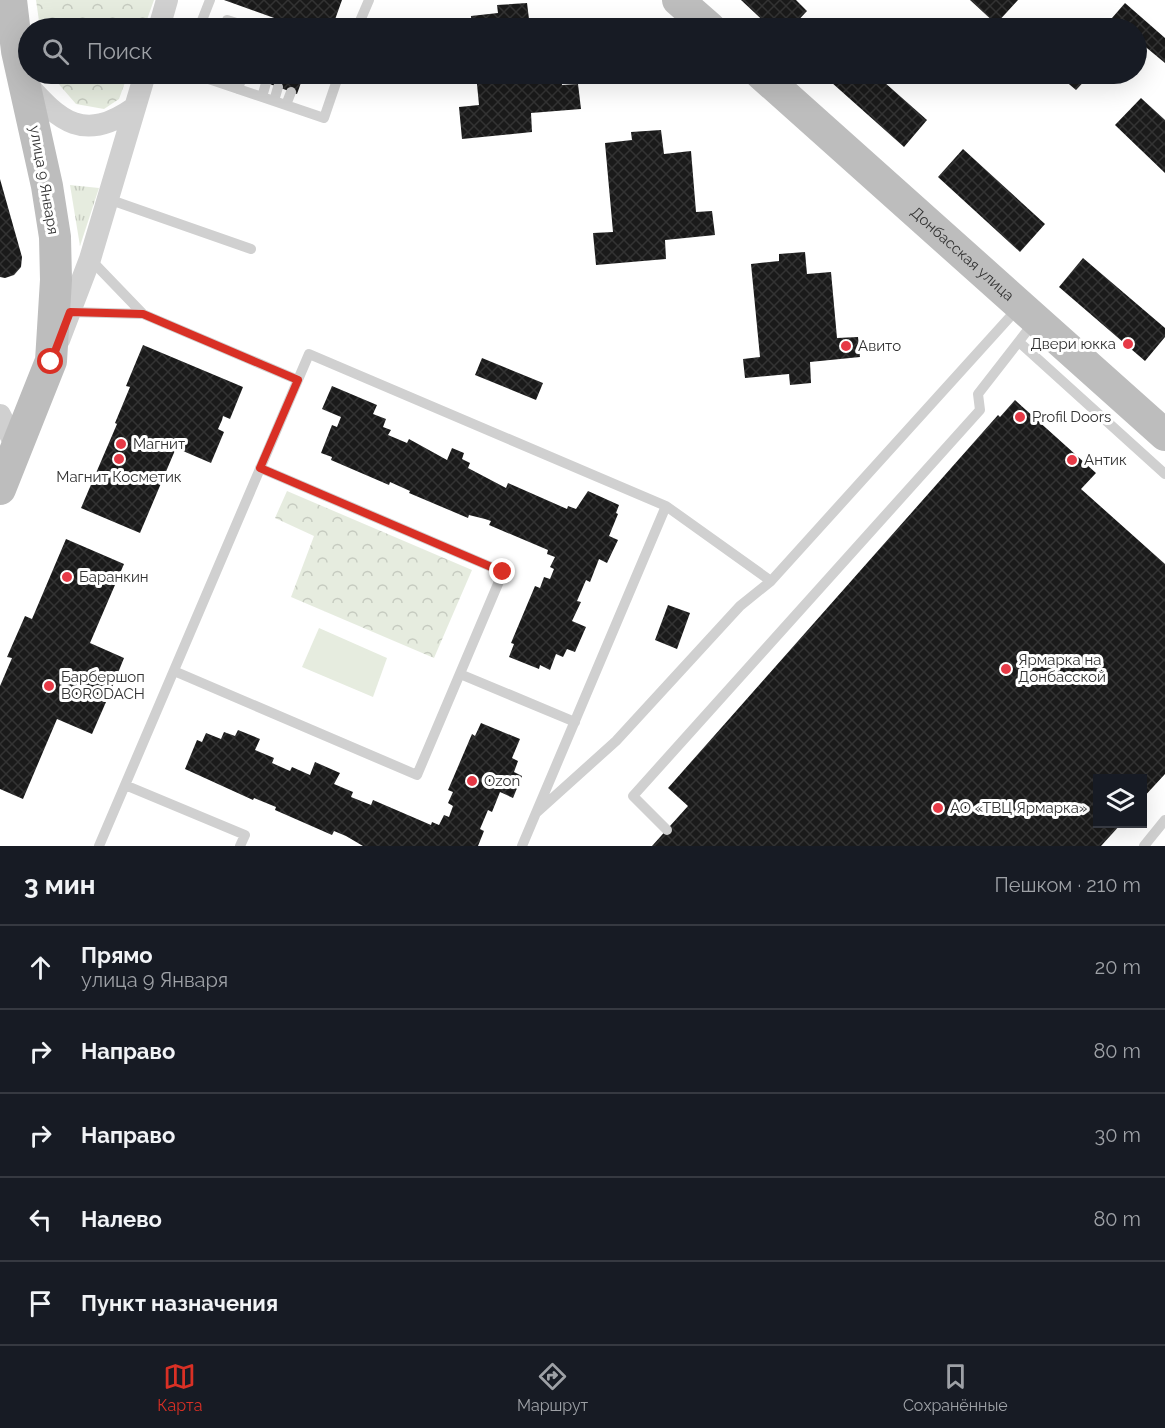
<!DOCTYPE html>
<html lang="ru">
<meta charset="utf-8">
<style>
body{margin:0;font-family:Raleway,sans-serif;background:#20242c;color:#f1f3f6}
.controls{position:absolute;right:18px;bottom:18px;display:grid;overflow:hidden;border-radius:0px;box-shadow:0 6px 24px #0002}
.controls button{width:54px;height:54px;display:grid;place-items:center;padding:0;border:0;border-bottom:2px solid #363941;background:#171b24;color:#f1f3f6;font:30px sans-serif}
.stop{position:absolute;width:18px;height:18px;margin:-14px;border:4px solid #d93025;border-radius:50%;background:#fff}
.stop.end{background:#d93025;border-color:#fff;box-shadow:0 2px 6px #0008}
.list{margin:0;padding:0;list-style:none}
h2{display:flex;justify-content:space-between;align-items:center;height:78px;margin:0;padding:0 24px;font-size:26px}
h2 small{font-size:20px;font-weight:400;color:#9ea1a6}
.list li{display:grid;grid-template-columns:39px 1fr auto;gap:18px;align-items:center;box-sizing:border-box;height:84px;padding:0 24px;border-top:2px solid #363941}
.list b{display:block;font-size:22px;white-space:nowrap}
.list p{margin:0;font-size:20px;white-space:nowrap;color:#9ea1a6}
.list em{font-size:20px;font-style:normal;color:#9ea1a6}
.icon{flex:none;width:33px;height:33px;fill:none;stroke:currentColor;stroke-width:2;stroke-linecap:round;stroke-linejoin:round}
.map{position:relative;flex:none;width:1165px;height:846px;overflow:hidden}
.search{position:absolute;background:#171b24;box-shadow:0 6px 24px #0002;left:18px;right:18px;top:18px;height:66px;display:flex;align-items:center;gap:15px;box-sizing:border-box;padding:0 21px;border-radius:33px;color:#9ea1a6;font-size:22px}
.sheet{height:498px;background:#171b24}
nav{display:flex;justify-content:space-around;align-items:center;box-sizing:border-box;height:84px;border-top:2px solid #363941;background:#171b24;font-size:16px;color:#9ea1a6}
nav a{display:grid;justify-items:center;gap:3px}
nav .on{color:#d93025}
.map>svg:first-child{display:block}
.grass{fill:url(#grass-tufts)}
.park{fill:url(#park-crowns)}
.pitch{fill:#e6ecdf}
.building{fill:url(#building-cross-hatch)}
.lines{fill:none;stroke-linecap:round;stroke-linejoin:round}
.lane{stroke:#d0d0d0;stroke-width:10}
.street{stroke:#d0d0d0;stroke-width:22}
.secondary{stroke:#bdbdbd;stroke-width:32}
.route{stroke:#d93025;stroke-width:8}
.poi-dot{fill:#e63946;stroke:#fff;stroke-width:2}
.labels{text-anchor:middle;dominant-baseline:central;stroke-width:6;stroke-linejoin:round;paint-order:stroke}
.street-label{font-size:15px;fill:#333;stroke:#fff}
.poi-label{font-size:15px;fill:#333;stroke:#fff;text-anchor:start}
</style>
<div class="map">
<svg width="1165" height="846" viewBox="0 0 1165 846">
<defs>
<pattern id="grass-tufts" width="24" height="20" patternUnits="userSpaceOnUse" patternTransform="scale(1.5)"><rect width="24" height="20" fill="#e6ecdf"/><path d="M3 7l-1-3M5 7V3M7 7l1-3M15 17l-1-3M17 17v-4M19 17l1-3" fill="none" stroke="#c6cbc0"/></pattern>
<pattern id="park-crowns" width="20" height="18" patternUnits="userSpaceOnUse" patternTransform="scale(1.5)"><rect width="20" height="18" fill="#e6ecdf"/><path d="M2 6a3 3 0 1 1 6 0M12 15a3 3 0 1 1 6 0" fill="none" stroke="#c6cbc0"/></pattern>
<pattern id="building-cross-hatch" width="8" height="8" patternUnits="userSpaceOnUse" patternTransform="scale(1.5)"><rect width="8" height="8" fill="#1a1a1a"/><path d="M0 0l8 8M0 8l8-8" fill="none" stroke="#333"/></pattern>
</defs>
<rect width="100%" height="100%" fill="#fff"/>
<path class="grass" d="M70 185 99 188 80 246Z"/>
<path class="park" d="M36 0H154L144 28H40Z
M50 74H128L119 99 104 109 76 104Z
M287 491 472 570 434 658 291 597 314 536 275 518Z"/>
<path class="pitch" d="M319 628 387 658 373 697 302 667Z"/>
<path class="building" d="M224 0H342L332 28H302Z
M741 0H796L807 11 791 28H771Z
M970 0H1018L996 24Z
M527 3 530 27 556 24 557 28H472L471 16 498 13 497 5Z
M1125 3 1165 38V63L1136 39V28H1125L1112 18Z
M1051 19 1061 28H1043Z
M242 74H304L297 94Z
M476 74H561L562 85 578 84 581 109 531 113 532 132 462 139 459 107 479 105Z
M822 74H875L927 120 904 147Z
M1057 74H1091L1076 90Z
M1141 98 1165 120V173L1115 125Z
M661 130 664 154 691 151 696 212 712 211 715 235 665 240 666 259 596 265 593 233 613 232 605 143 632 140 631 132Z
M963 149 1045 224 1020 252 938 177Z
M0 179 22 257 21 267 14 275 5 278 0 277Z
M805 252 807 274 831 272 837 338 858 337 860 357 810 362 811 383 790 385 789 374 745 378 743 359 760 357 751 264 779 261V254Z
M1083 258 1165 328V337L1145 361 1059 287Z
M143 345 243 387 230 419 223 416 222 420 218 429 224 432 211 463 176 448 140 533 81 508 117 424 115 423 130 387 126 386Z
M482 358 543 383 536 400 475 375Z
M332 386 377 405 373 414 386 419 383 427 391 430 388 435 407 443 409 439 447 460 452 448 464 453 462 459 470 463 468 468 506 488 508 483 567 509 568 506 576 509 588 491 619 505 616 513 618 514 609 536 618 540 607 563 599 559 590 582 586 580 577 601 581 602 572 621 586 627 575 652 567 649 563 657 556 654 550 670 540 665 539 669 509 657 514 644 511 643 535 586 540 588 544 577 550 579 554 569 550 567 555 557 547 554 548 550 489 525 491 521 485 519 469 515 468 518 409 493 410 491 390 482 389 485 331 460 332 457 321 453 332 425 337 427 341 417 322 409Z
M1015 400 1096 473 1081 489 1165 564V774L1142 799V778H1098V824H1121L1101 846H652L688 806 668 788 998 415 1000 417Z
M66 539 124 564 90 643 124 658 111 690 105 687 99 700 106 702 92 734 57 719 23 799 0 789V686L12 658 7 657 25 616 32 619Z
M668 605 690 613 677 649 655 640Z
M481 723 520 739 512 758 518 761 514 772 522 776 513 798 500 792 492 812 488 810 480 829 484 831 478 846H363L346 836 334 831 332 835 275 810 276 807 254 798 253 800 185 769 197 740 202 742 206 733 221 739 224 732 235 736 238 730 260 739 255 750 274 758 272 763 290 771 292 767 310 775 315 762 340 773 334 784 353 792 351 797 371 805 373 800 431 825 432 822 439 825 444 815 449 817 453 806 448 803 453 792 448 790 472 734 475 736Z"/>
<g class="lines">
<path class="lane" d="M199 28 210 0
M224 28 227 20 252 28
M357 28 369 0
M194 74 324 118 339 74
M238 89 243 74
M262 97 266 83
M274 101 278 87
M286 105 291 92
M108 199 251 249
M90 259 143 314
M70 312 143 314 298 380
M1019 342 1165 474
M174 671 417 775 503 572 260 468
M460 674 575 722
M125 785 245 835 240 846
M536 813 616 741 740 606 771 581 1018 308
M667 830 633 796 980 410 978 394 1034 322
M99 846 309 354 666 506 771 581
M522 846 666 506
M1144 846 1165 820"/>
<path class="street" d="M159 28 167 0
M25 82C60 122 84 143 134 108
M59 340 90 259 145 74
M0 415 17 448"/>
<g class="secondary">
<path d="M678 0 710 28"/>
<path id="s1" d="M761 74 1165 435"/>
<path d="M0 489 51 361 56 280 55 237 47 186 17 51 11 0"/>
</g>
</g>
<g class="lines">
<path class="route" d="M51 362 70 312 143 314 298 380 260 468 503 572"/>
</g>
<g class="poi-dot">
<circle cx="1128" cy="344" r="6"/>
<circle cx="846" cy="346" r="6"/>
<circle cx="1020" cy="417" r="6"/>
<circle cx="121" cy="444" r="6"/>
<circle cx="119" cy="459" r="6"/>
<circle cx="1072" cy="460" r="6"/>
<circle cx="67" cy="577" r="6"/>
<circle cx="1006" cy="669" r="6"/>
<circle cx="49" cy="686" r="6"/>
<circle cx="472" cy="781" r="6"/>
<circle cx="938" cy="808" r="6"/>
</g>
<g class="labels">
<g class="street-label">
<text transform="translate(44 180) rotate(80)">улица 9 Января</text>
<text stroke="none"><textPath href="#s1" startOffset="270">Донбасская улица</textPath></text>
</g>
<g class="poi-label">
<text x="1116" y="344" text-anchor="end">Двери юкка</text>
<text x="858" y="346">Авито</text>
<text x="1032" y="417">Profil Doors</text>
<text x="133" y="444">Магнит</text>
<text x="1084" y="460">Антик</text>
<text x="119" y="477" text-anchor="middle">Магнит Косметик</text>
<text x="79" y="577">Баранкин</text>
<text x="1018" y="660">Ярмарка на<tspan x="1018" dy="17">Донбасской</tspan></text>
<text x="61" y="677">Барбершоп<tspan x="61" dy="17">BORODACH</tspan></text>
<text x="484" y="781">Ozon</text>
<text x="950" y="808">АО «ТВЦ Ярмарка»</text>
</g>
</g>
</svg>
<div class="controls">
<button><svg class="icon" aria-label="layers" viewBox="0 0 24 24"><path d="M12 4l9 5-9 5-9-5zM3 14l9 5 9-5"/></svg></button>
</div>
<div class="stop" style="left:51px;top:362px"></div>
<div class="stop end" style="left:503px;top:572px"></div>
<div class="search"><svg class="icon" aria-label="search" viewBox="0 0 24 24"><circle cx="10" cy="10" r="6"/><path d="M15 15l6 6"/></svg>Поиск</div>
</div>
<section class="sheet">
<h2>3 мин<small>Пешком · 210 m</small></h2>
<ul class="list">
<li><svg class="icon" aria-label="ahead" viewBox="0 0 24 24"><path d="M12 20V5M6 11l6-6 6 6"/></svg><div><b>Прямо</b><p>улица 9 Января</p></div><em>20 m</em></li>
<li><svg class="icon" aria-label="right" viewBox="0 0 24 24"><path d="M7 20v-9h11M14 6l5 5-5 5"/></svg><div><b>Направо</b></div><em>80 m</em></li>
<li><svg class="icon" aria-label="right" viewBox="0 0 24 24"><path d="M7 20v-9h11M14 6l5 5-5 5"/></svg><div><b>Направо</b></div><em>30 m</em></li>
<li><svg class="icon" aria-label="left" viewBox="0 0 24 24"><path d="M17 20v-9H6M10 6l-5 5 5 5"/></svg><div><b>Налево</b></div><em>80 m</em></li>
<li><svg class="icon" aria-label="arrive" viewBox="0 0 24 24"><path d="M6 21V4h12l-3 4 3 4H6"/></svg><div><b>Пункт назначения</b></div></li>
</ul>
</section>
<nav>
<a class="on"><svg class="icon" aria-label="map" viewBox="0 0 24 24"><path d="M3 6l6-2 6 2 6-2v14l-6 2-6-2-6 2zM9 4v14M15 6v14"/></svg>Карта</a>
<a><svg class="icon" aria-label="directions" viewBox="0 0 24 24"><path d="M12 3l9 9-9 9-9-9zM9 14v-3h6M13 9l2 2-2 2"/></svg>Маршрут</a>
<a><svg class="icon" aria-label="saved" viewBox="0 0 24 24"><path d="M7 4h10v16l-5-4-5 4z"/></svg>Сохранённые</a>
</nav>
